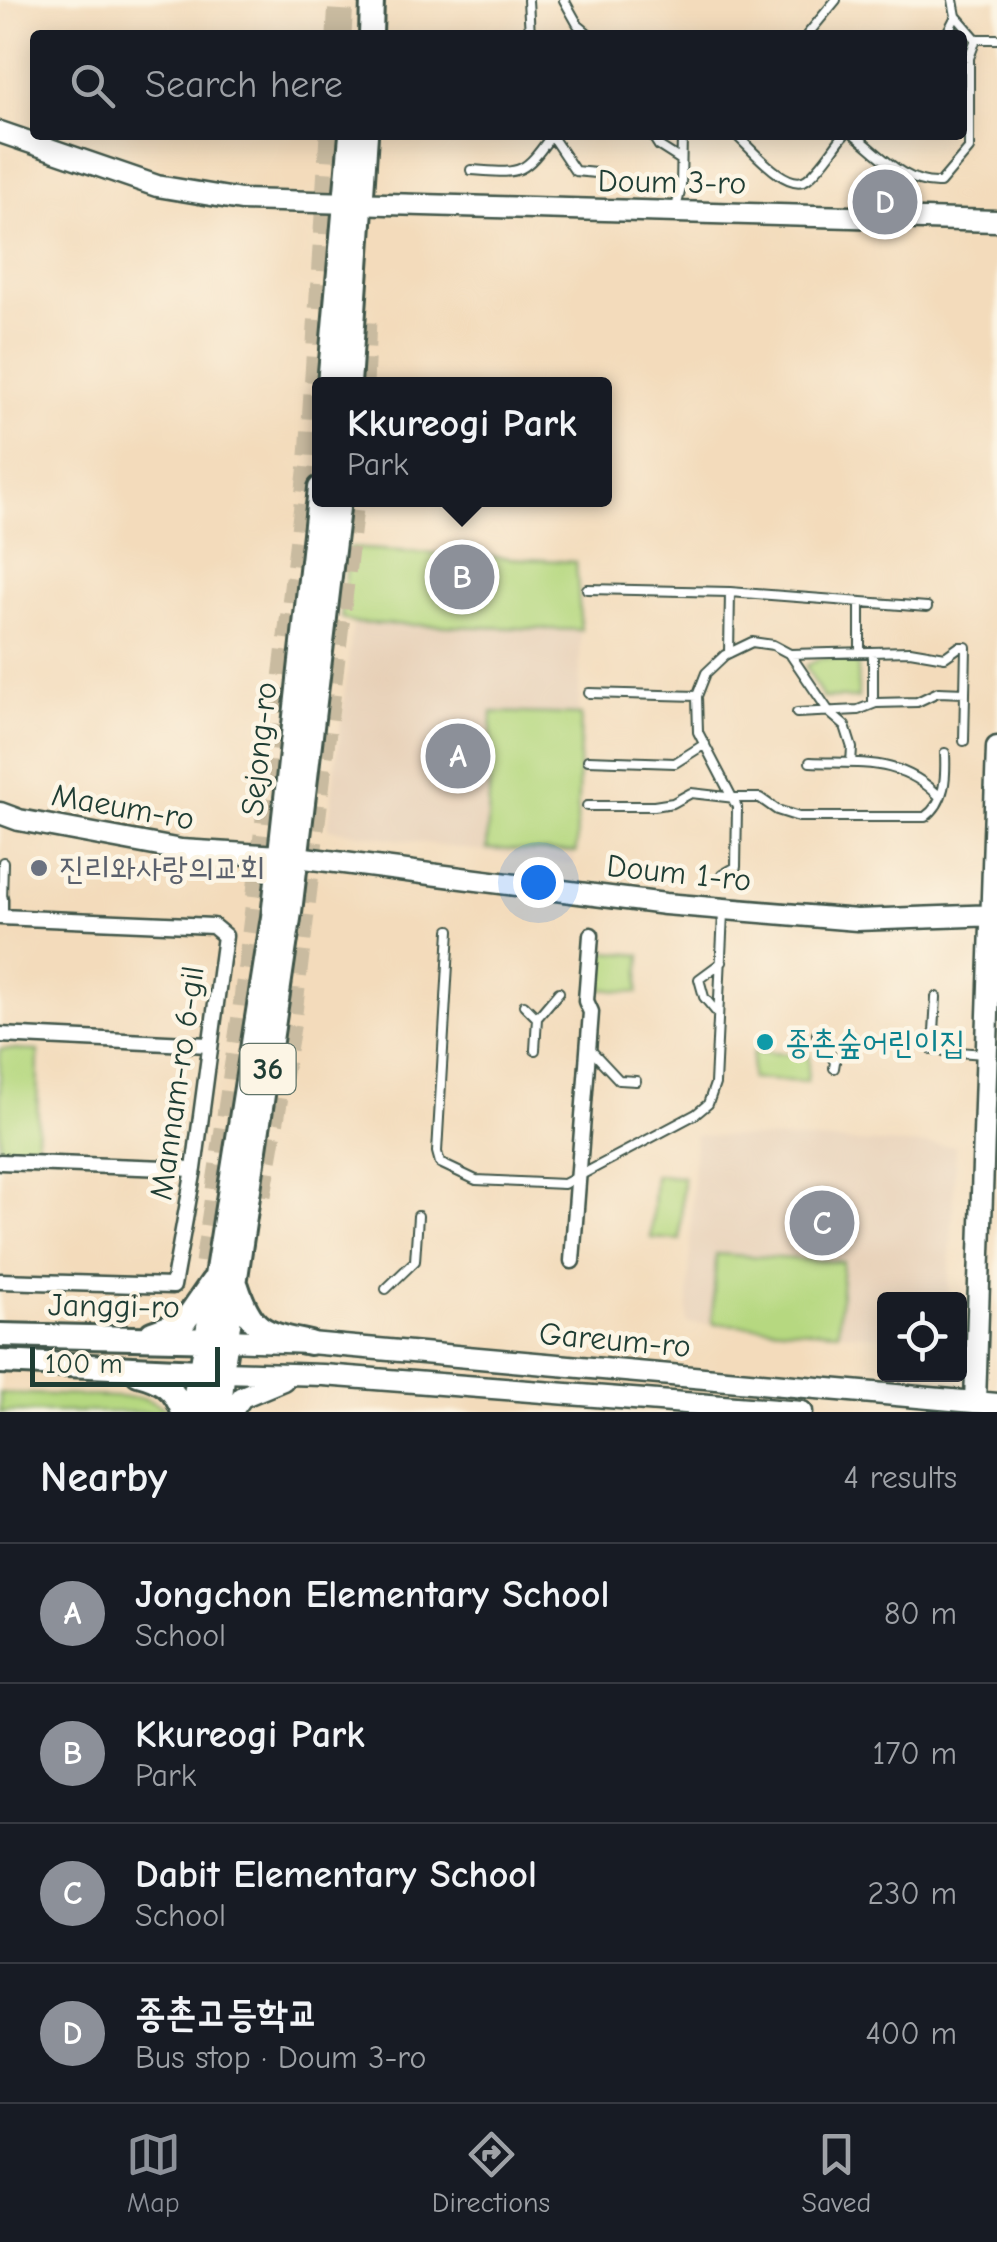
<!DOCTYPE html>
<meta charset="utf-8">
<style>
body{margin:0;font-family:"Comic Neue","Poor Story",sans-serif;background:#242831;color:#f1f3f6}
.controls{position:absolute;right:30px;bottom:30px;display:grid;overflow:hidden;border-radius:10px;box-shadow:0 5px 25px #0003}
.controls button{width:90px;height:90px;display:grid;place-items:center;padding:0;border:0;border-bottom:2px solid #363941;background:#171b24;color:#f1f3f6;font:50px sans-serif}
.scale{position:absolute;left:30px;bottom:25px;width:190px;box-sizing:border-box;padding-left:10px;border:5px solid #1f3d34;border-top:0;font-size:28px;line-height:35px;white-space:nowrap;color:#1f3d34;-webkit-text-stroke:8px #fcf5e5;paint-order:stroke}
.you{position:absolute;left:538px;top:882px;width:35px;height:35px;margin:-25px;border:8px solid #fff;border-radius:50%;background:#1a73e8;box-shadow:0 0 0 15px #1a73e833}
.badge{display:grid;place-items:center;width:65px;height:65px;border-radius:50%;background:#8c9099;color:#fff;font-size:32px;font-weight:700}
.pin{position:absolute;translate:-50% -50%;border:5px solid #fff;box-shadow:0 2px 10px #0006}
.popup{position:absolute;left:312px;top:377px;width:300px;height:130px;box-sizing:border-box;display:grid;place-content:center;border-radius:10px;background:#171b24;filter:drop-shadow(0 2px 8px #0005);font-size:32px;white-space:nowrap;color:#9ea1a6}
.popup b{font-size:38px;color:#f1f3f6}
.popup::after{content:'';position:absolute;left:50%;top:100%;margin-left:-20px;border:20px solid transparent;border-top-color:#171b24}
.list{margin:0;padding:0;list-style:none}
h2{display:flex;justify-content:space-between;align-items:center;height:130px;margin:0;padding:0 40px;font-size:42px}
h2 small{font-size:32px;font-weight:400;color:#9ea1a6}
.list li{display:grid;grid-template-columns:65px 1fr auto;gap:30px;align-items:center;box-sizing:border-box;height:140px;padding:0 40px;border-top:2px solid #363941}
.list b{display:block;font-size:38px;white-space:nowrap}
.list p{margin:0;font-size:32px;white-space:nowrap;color:#9ea1a6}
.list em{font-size:32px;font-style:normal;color:#9ea1a6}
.icon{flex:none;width:55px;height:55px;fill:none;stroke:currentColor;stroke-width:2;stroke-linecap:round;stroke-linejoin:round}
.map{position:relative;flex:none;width:997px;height:1412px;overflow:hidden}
.search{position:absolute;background:#171b24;box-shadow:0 5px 25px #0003;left:30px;right:30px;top:30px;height:110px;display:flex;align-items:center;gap:25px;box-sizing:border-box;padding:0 35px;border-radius:10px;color:#9ea1a6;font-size:38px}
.sheet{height:690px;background:#171b24}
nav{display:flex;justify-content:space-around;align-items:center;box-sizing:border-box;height:140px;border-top:2px solid #363941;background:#171b24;font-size:28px;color:#9ea1a6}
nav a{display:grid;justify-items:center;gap:5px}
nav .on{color:#8c9099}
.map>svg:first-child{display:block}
.built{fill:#e7d0b7}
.green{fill:#b6d880;stroke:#6a8a5a;stroke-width:2.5}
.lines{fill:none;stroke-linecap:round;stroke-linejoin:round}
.highway-tunnel{stroke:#c9bba0;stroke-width:25;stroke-dasharray:25 12;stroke-linecap:butt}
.lane-casing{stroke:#3f5548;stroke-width:12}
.street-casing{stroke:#3f5548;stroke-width:19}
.secondary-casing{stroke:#3f5548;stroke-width:25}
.primary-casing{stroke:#3f5548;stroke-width:28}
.highway-casing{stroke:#3f5548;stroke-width:30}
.lane{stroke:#fff;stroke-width:8}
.street{stroke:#fff;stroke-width:14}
.secondary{stroke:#fff;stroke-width:20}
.primary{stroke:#fff;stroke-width:22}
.highway{stroke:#fff;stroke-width:25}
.worship-dot{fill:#6b7280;stroke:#fcf5e5;stroke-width:4}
.culture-dot{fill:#0f9aa8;stroke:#fcf5e5;stroke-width:4}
.labels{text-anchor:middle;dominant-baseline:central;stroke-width:9;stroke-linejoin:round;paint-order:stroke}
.shield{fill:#fcf5e5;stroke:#617469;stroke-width:2.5}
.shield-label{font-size:30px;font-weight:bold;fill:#1f3d34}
.street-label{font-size:32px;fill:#1f3d34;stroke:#fcf5e5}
.worship-label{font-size:32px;fill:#5b616d;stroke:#fcf5e5;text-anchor:start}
.culture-label{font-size:32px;fill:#0d838f;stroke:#fcf5e5;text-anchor:start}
</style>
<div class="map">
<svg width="997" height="1412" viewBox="0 0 997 1412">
<rect width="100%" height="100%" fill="#fcf5e5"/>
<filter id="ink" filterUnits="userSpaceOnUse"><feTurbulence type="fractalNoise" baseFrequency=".01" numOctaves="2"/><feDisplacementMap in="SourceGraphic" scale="20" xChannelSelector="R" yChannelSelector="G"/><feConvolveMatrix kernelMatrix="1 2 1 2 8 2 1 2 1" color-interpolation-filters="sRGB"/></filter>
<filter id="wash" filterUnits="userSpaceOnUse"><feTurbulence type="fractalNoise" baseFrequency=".0048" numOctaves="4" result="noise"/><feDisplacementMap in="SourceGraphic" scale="40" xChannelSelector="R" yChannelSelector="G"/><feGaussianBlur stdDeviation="2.25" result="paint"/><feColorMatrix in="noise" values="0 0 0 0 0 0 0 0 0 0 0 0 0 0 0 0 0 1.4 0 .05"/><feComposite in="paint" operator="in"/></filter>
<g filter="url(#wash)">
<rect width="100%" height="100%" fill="#f3dbbb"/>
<path class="built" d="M353 623 581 630 574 865 328 829Z
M695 1135 956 1146 948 1299 884 1300V1336L687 1323Z"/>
<path class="green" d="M349 548 576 562 581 630 353 623 341 617Z
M822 658H846L858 664V698H823L806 666Z
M492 712 581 715 576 852 487 849Z
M596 951 641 955 638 993 593 988Z
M0 1049 38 1051 37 1155 0 1153Z
M753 1052 809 1055 807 1082 751 1079Z
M655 1175 683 1177 680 1240 651 1238Z
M716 1254 843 1262 838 1332 712 1323Z
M0 1393 143 1398 166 1408 165 1412H0Z"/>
</g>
<g filter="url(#ink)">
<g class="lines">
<path class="highway-tunnel" d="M339 35 341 0
M361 384 364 320
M259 1195 289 1021 352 500
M207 1263 244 1016 312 456 332 135"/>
<g class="lane-casing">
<path id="lane" d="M528 0 530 35
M564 0 578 25 590 35
M953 0 956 16 976 39H997
M807 35 836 0
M946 35 956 16
M962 57 969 58 976 39
M551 135 575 171 596 173
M652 135 659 146 681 160
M736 135C751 148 787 193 807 179 821 169 833 148 844 135
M855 135C881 156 906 185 940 183L969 149V58
M471 170C520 173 522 177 551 136
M676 208 681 188 682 135
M587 589 730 592 927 607
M860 604V652
M873 652V704
M729 653 730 592
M790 654 830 713 845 726 852 748 851 763
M589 693 697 696
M797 713 858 710 876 703 917 702 938 692 965 693
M588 760 675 763 705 744
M810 762C862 764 901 757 940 797
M587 806H654L673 803 691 793 735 798H760L777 810 799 817H925C946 802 946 776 945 753
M722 875 736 867 737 807 698 732 697 696 706 673 725 655 752 642 773 645 790 654 910 651 945 657 959 647H966L964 741
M2 902 3 862
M450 930 437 1152 440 1163 476 1180 564 1184 696 1114 708 1104 715 1084 723 913
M936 997 933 1050 984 1054
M524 1005 537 1018
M718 1014 704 997 699 979 722 962
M817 1034 835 1062 834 1068
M589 1048 619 1080 636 1081
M535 1050 537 1018 559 992
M386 1289 415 1261 418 1216"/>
</g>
<g class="street-casing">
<path id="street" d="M0 899V917L213 926 225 936 194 1169 173 1286 0 1281
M0 1035 209 1045
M0 1162 194 1169
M572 1261 591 1012 586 1001 591 935"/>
</g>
<g class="secondary-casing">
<path id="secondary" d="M0 132 157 186 241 200 997 221
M0 813 19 820 181 850 297 857 665 904 857 920 997 915
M227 1340 310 1343 997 1404
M222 1372 323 1375 802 1412
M975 1402 997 747
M231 1412 242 1397 283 1380"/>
</g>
<g class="primary-casing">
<path id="primary" d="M371 35 372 0
M329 384 351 135
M349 384 366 135
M237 1286C252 1333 265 1333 310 1343
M152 1333 185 1321 212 1282
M0 1335 221 1340
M0 1362 222 1372 290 912 339 500
M201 1371 273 917 320 488
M138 1374C161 1380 175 1388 183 1412"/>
</g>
<g class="highway-casing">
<path id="highway" d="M193 1412 201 1371
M218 1412 222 1372"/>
</g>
<use href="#lane" class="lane"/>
<use href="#street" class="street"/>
<use href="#secondary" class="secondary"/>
<use href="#primary" class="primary"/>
<use href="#highway" class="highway"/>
</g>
</g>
<circle class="worship-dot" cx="39" cy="868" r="10"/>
<circle class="culture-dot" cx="765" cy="1042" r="10"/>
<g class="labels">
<rect class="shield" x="240.5" y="1044" width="55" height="50" rx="8"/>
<g class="shield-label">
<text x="268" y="1069">36</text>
</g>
<g class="street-label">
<text transform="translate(672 182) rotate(1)">Doum 3-ro</text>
<text transform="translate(259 749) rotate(-84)">Sejong-ro</text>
<text transform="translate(123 807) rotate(10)">Maeum-ro</text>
<text transform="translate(679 873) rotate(6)">Doum 1-ro</text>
<text transform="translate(177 1083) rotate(-82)">Mannam-ro 6-gil</text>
<text transform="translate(114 1306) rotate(1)">Janggi-ro</text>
<text transform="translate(615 1340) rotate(5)">Gareum-ro</text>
</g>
<g class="worship-label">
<text x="59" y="868">진리와사랑의교회</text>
</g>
<g class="culture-label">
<text x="785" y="1042">종촌숲어린이집</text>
</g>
</g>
</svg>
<div class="controls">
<button><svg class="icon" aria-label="locate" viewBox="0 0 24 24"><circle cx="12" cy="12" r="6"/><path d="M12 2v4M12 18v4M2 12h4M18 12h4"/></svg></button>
</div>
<div class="scale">100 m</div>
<div class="you"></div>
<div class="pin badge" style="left:458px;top:756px">A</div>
<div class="pin badge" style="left:462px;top:577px">B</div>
<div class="popup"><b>Kkureogi Park</b>Park</div>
<div class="pin badge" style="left:822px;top:1223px">C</div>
<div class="pin badge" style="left:885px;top:202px">D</div>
<div class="search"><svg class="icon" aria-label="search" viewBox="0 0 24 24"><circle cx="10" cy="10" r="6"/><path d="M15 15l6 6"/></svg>Search here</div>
</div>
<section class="sheet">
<h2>Nearby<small>4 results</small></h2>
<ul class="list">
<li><span class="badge">A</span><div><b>Jongchon Elementary School</b><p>School</p></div><em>80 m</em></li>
<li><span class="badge">B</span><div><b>Kkureogi Park</b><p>Park</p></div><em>170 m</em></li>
<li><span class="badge">C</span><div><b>Dabit Elementary School</b><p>School</p></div><em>230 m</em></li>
<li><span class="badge">D</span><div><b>종촌고등학교</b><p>Bus stop · Doum 3-ro</p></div><em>400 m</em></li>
</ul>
</section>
<nav>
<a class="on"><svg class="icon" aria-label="map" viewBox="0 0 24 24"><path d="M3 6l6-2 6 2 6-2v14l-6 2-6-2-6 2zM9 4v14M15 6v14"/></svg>Map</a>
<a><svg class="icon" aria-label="directions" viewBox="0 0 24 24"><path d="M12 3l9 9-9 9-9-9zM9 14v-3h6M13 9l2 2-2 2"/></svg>Directions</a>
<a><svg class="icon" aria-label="saved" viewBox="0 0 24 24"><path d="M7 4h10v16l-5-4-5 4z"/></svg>Saved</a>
</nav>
